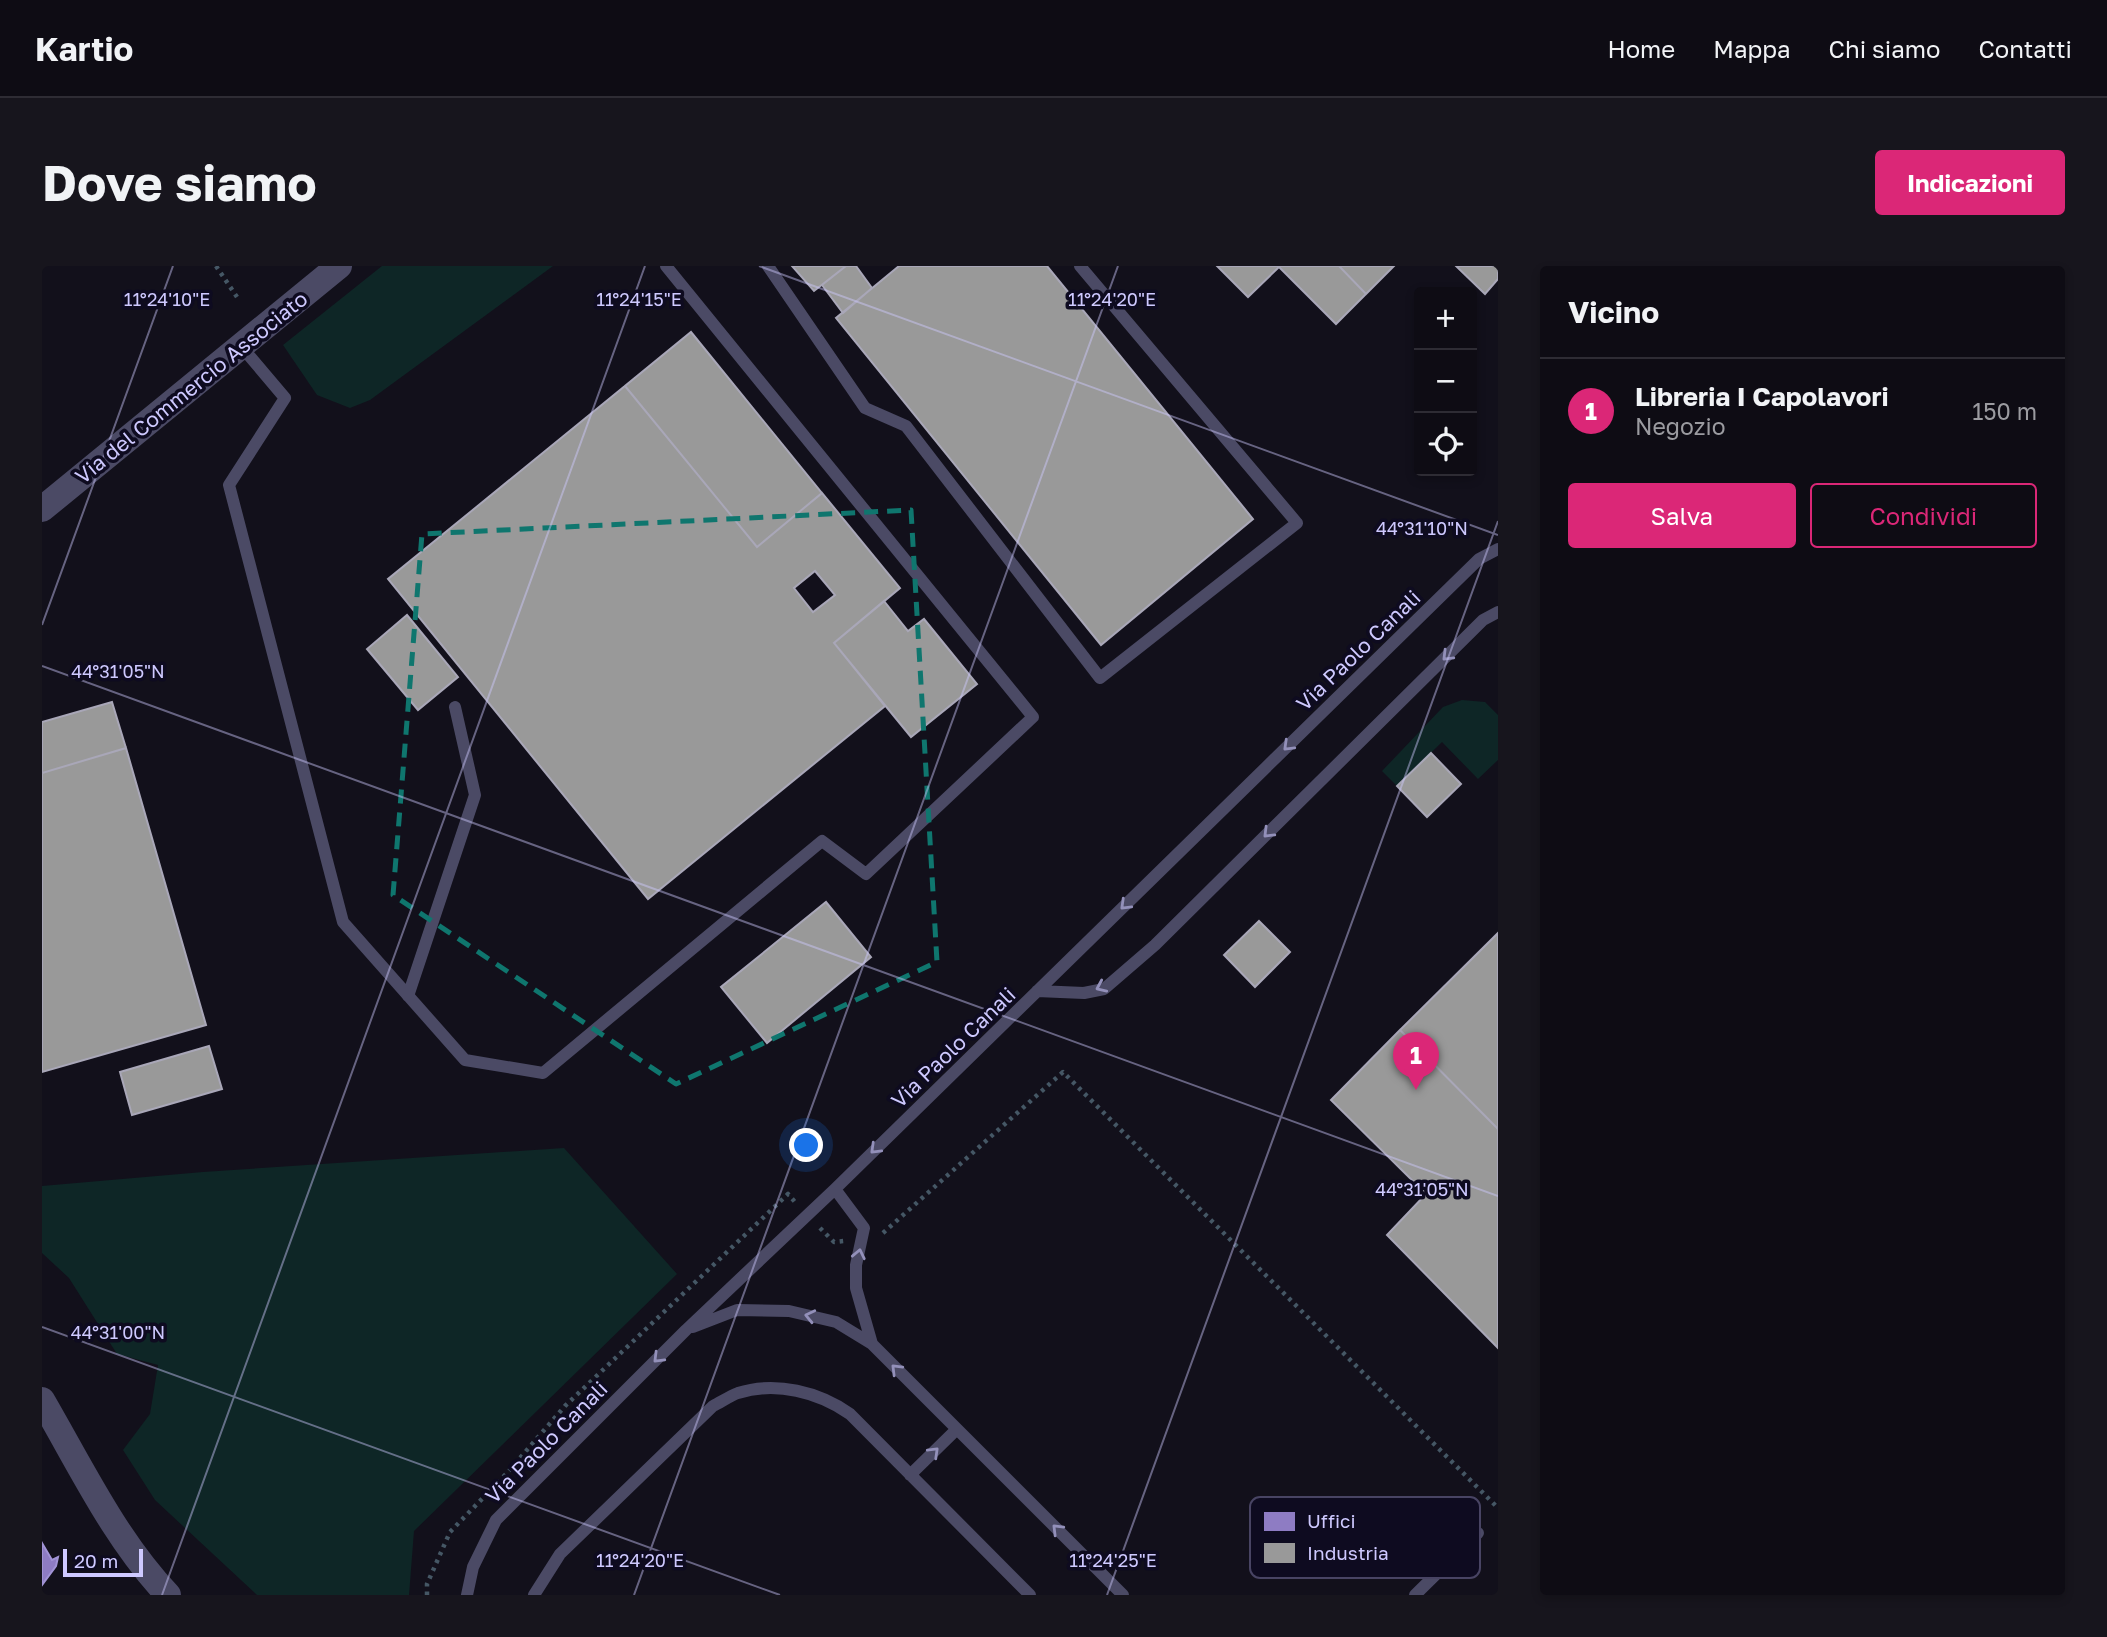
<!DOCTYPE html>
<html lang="it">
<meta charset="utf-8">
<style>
body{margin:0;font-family:"Golos Text",sans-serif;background:#17151d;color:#f1f3f6}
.controls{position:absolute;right:21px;top:21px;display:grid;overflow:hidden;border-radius:7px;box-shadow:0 4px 10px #0003}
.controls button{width:63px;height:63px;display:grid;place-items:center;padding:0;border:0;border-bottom:2px solid #2e2c34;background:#0e0c14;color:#f1f3f6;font:35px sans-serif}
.scale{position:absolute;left:21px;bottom:18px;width:80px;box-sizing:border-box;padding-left:7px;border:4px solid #cec9ff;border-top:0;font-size:19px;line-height:24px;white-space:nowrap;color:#cec9ff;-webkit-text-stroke:5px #0e0b20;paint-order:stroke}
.you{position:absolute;left:765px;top:880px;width:24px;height:24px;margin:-18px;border:5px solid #fff;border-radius:50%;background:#1a73e8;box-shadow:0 0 0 10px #1a73e833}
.badge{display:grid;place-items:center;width:46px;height:46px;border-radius:50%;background:#db2777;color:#fff;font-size:23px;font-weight:700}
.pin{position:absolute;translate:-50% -58px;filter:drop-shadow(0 2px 4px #0008)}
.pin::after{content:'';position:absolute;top:37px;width:24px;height:21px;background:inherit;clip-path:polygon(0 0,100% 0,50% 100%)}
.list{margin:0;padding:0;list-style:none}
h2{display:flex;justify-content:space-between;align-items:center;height:91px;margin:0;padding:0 28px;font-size:30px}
h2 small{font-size:23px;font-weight:400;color:#9b9ba0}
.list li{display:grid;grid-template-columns:46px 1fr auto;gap:21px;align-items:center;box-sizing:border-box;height:105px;padding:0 28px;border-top:2px solid #2e2c34}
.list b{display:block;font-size:26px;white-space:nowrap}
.list p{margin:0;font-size:23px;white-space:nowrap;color:#9b9ba0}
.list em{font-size:23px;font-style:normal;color:#9b9ba0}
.actions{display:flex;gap:14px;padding:21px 28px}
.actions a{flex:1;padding:16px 0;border:2px solid #db2777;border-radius:7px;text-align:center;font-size:24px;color:#db2777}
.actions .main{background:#db2777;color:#fff}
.icon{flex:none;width:38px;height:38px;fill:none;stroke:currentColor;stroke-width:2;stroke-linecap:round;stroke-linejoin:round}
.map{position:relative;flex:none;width:1456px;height:1329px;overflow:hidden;border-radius:7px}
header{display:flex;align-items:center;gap:42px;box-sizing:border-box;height:98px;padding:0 35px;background:#0e0c14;border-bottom:2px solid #2e2c34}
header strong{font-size:33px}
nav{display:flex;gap:38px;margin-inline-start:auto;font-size:24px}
.intro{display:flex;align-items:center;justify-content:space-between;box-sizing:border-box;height:168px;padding:0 42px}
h1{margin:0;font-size:49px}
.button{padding:18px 32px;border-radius:7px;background:#db2777;color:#fff;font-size:24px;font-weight:700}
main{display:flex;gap:42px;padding:0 42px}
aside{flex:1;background:#0e0c14;border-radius:7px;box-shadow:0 4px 10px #0003}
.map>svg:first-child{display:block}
.green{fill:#0e2626}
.offices{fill:#8e7cc3;stroke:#a193d5;stroke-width:2}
.industry{fill:#999;stroke:#a9a7b8;stroke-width:2;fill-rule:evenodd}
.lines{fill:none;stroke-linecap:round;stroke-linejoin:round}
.path{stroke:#455765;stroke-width:4.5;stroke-dasharray:3.5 5;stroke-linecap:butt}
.service{stroke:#4b4a65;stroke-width:12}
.minor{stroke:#4b4a65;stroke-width:26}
.oneway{stroke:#9390ba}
.marked{fill:none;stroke:#0f766e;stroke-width:5;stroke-dasharray:14 9;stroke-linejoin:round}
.ticks{fill:none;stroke:#cec9ff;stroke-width:2;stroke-opacity:0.45}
.labels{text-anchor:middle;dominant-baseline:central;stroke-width:7;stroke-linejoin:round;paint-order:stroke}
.street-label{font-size:21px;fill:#cec9ff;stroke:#0e0b20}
.key{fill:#0e0b20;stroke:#484463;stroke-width:2}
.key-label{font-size:19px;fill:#cec9ff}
.ticks-label{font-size:18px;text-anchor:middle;fill:#cec9ff;stroke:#0e0b20;stroke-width:7;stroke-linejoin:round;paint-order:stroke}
</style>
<header>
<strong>Kartio</strong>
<nav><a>Home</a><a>Mappa</a><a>Chi siamo</a><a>Contatti</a></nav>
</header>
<div class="intro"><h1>Dove siamo</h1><a class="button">Indicazioni</a></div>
<main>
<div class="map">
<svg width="1456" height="1329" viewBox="0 0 1456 1329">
<rect width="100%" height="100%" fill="#12101b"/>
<path class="green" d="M340 0H511L328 134 308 142 275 129 241 79Z
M1420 434 1443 436 1456 449V494L1436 513 1400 476 1355 520 1340 505 1401 441Z
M522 882 635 1008 372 1265 367 1329H215L113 1234 81 1184 108 1148 116 1099 75 1088 27 1012 0 987V920L161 906Z"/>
<path class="offices" d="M0 1277 10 1294 16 1291 14 1300 0 1319Z"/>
<path class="industry" d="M750 0H804L772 25Z
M804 0H814L830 22 801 47 780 19Z
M857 0H1005L1211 253 1059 379 794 52Z
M1175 0H1297L1324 28 1294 58 1237 1 1206 31Z
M1297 0H1352L1324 28Z
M1414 0H1456V13L1443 28Z
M649 66 780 227 715 281 583 120Z
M583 120 715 281 780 227 858 322 792 377 843 440 606 633 346 313ZM773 305 793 329 771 346 752 322Z
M842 335 866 365 882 353 935 418 869 471 792 377Z
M365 349 416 411 376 444 325 383Z
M70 436 84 482 0 507V456Z
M84 482 164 759 0 806V507Z
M1389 487 1419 518 1385 551 1355 520Z
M784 636 829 691 725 777 679 721Z
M1217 655 1248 686 1213 721 1182 689Z
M1456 667V863L1358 764Z
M1358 764 1456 863V1082L1345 969 1384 928 1289 834Z
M167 780 180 823 90 849 78 806Z"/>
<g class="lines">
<path class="path" d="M174 0 197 34
M778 962 792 976 802 975
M841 967 1021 806 1456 1242
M385 1329V1318L408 1266 465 1207 523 1140 746 928 753 936"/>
<path class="service" d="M726 0 823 142 864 160 1058 412 1255 257 1038 0
M199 80 243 132 187 219 301 656 423 794 501 807 780 575 824 608 991 451 624 0
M995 725 1042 727 1062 723 1113 679 1441 354 1456 346
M366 730 433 529 413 441
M793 923 822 962 814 999V1022L830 1078
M651 1061 695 1044 747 1045 794 1056 830 1078 1081 1329
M868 1209 915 1163
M425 1329 431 1301 454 1254 644 1064 793 923 1437 293 1456 283
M492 1329 518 1288 671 1140C679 1136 688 1130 696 1127 734 1115 777 1126 808 1148L988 1329
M1373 1329 1436 1267"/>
<path class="minor" d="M0 243 297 0
M0 1134C39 1201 73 1273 126 1329"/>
</g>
<defs><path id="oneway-chevron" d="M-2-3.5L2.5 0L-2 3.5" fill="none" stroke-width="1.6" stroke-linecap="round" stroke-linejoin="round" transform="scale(1.75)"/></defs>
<g class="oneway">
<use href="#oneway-chevron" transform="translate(1405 390) rotate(135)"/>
<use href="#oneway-chevron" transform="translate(1246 480) rotate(136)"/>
<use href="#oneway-chevron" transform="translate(1226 567) rotate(135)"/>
<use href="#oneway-chevron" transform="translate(1083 639) rotate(136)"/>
<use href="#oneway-chevron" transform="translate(1059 721) rotate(156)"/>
<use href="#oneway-chevron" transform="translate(833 883) rotate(136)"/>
<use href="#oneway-chevron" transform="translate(817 988) rotate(-78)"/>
<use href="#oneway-chevron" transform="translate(768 1050) rotate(-167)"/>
<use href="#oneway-chevron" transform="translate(616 1092) rotate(135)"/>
<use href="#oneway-chevron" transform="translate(854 1103) rotate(-135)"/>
<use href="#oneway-chevron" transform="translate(892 1186) rotate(-44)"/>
<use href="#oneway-chevron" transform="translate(1015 1263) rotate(-135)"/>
</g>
<path class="marked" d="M869 244 895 696 634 818 351 629 380 268Z"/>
<path class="ticks" d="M717 0 1456 269M0 359 131 0M0 400 1456 930M0 1061 738 1329M120 1329 603 0M592 1329 1076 0M1065 1329 1456 255"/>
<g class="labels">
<g class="street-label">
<text transform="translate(149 121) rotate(-39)">Via del Commercio Associato</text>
<text transform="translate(1316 384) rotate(-44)">Via Paolo Canali</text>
<text transform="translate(911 781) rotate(-44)">Via Paolo Canali</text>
<text transform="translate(504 1176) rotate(-45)">Via Paolo Canali</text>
</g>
</g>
<rect x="1208" y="1231" width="230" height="81" rx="10" class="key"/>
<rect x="1222" y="1246" width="31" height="19" fill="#8e7cc3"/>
<rect x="1222" y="1277" width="31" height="20" fill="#999"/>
<g class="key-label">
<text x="1265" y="1262">Uffici</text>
<text x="1265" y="1294">Industria</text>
</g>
<g class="ticks-label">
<text x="125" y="40">11°24'10"E</text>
<text x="597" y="40">11°24'15"E</text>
<text x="1070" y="40">11°24'20"E</text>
<text x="1380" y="269">44°31'10"N</text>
<text x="76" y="412">44°31'05"N</text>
<text x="1380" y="930">44°31'05"N</text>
<text x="76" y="1073">44°31'00"N</text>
<text x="598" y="1301">11°24'20"E</text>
<text x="1071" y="1301">11°24'25"E</text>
</g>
</svg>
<div class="controls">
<button>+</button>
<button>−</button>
<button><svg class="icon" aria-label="locate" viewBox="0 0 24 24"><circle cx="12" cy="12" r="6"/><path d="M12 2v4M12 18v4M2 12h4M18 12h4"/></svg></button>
</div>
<div class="scale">20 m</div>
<div class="you"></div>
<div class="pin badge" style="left:1374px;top:824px">1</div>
</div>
<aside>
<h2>Vicino<small></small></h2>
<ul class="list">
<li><span class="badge">1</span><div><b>Libreria I Capolavori</b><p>Negozio</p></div><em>150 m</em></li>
</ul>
<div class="actions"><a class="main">Salva</a><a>Condividi</a></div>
</aside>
</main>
